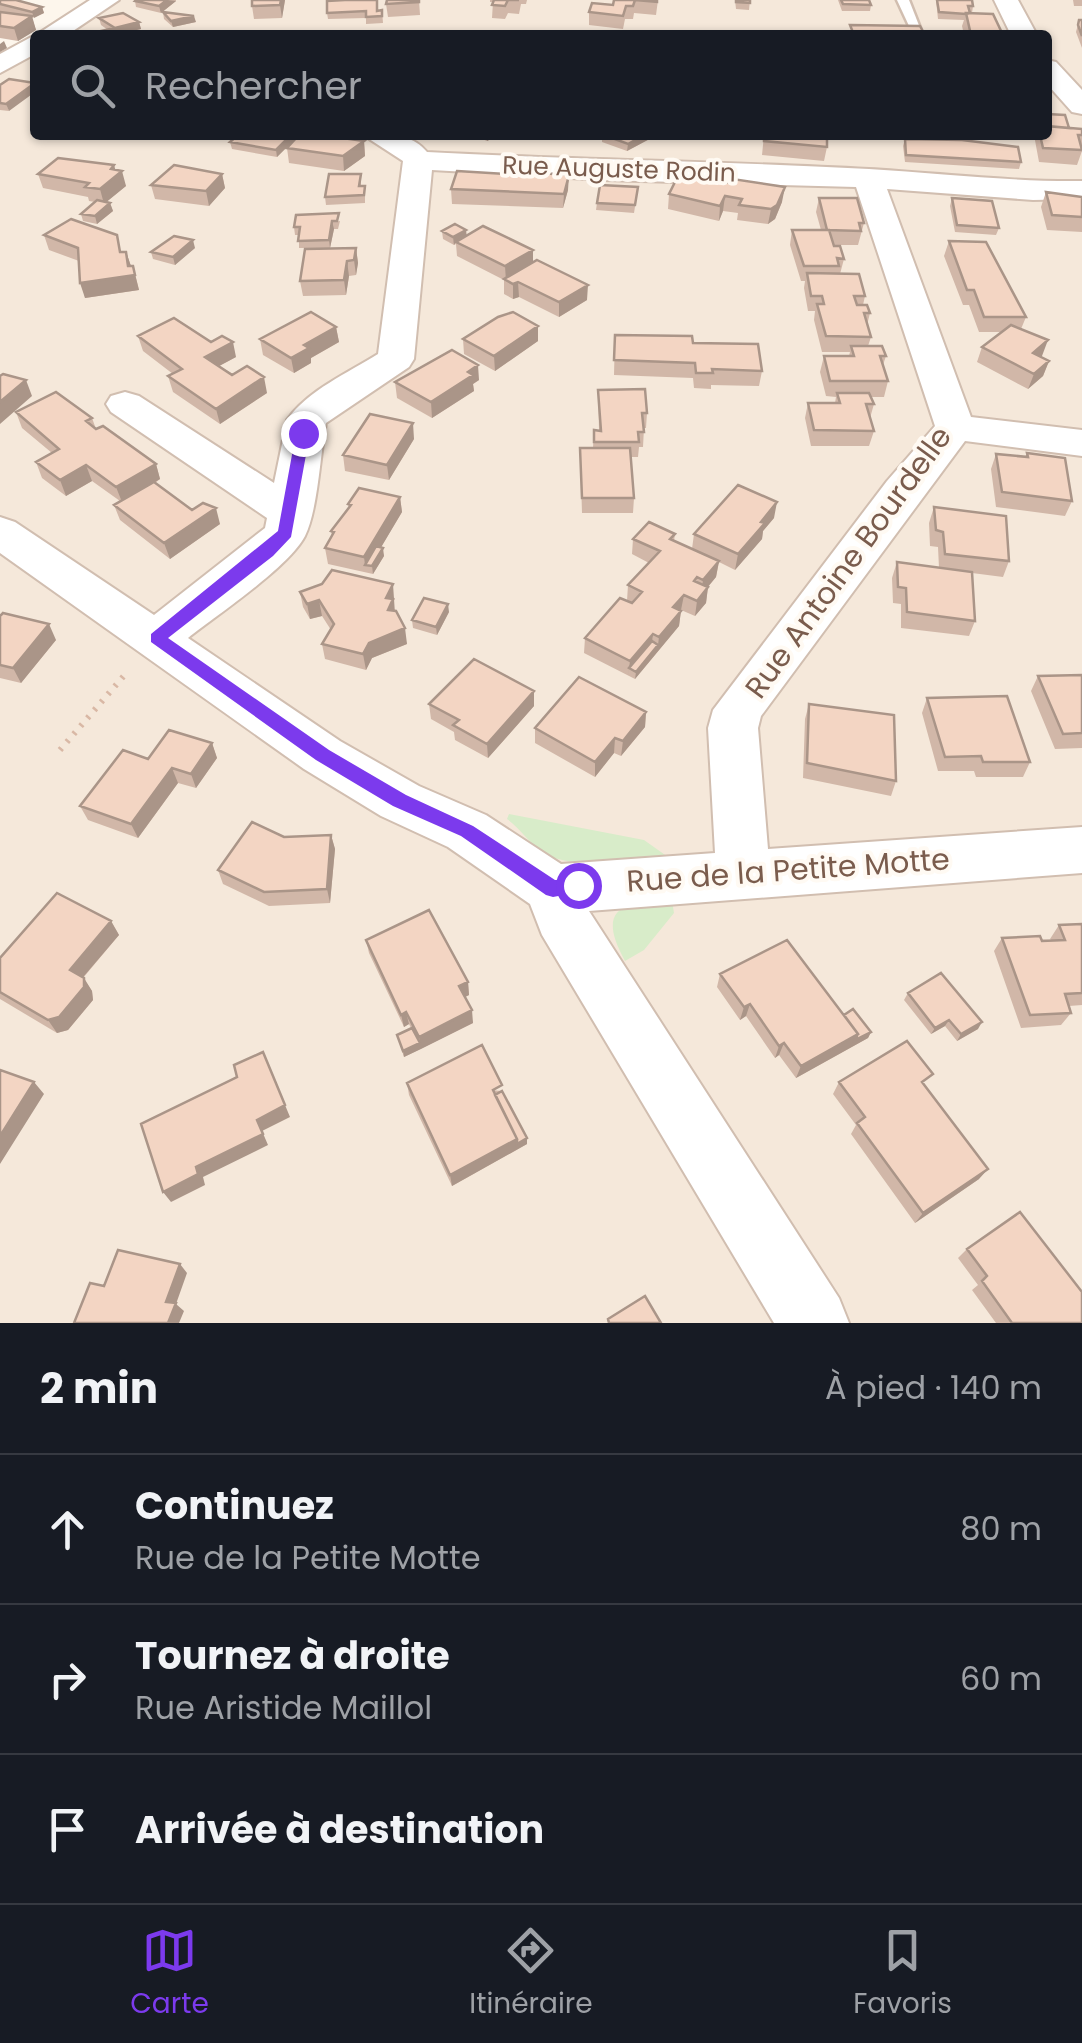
<!DOCTYPE html>
<html lang="fr">
<meta charset="utf-8">
<style>
body{margin:0;font-family:Poppins,sans-serif;background:#242831;color:#f1f3f6}
.stop{position:absolute;width:30px;height:30px;margin:-22px;border:8px solid #7c3aed;border-radius:50%;background:#fff}
.stop.end{background:#7c3aed;border-color:#fff;box-shadow:0 2px 10px #0008}
.list{margin:0;padding:0;list-style:none}
h2{display:flex;justify-content:space-between;align-items:center;height:130px;margin:0;padding:0 40px;font-size:42px}
h2 small{font-size:32px;font-weight:400;color:#9ea1a6}
.list li{display:grid;grid-template-columns:65px 1fr auto;gap:30px;align-items:center;box-sizing:border-box;height:150px;padding:0 40px;border-top:2px solid #363941}
.list b{display:block;font-size:38px;white-space:nowrap}
.list p{margin:0;font-size:32px;white-space:nowrap;color:#9ea1a6}
.list em{font-size:32px;font-style:normal;color:#9ea1a6}
.icon{flex:none;width:55px;height:55px;fill:none;stroke:currentColor;stroke-width:2;stroke-linecap:round;stroke-linejoin:round}
.map{position:relative;flex:none;width:1082px;height:1323px;overflow:hidden}
.search{position:absolute;background:#171b24;box-shadow:0 2px 8px #0004;left:30px;right:30px;top:30px;height:110px;display:flex;align-items:center;gap:25px;box-sizing:border-box;padding:0 35px;border-radius:10px;color:#9ea1a6;font-size:38px}
.sheet{height:580px;background:#171b24}
nav{display:flex;justify-content:space-around;align-items:center;box-sizing:border-box;height:140px;border-top:2px solid #363941;background:#171b24;font-size:28px;color:#9ea1a6}
nav a{display:grid;justify-items:center;gap:5px}
nav .on{color:#7c3aed}
.map>svg:first-child{display:block}
.residential{fill:#f5e8da}
.green{fill:#d8ecc9}
.lines{fill:none;stroke-linecap:round;stroke-linejoin:round}
.lane-casing{stroke:#d1beb0;stroke-width:5}
.street-casing{stroke:#d1beb0;stroke-width:4}
.path{stroke:#d9b8a5;stroke-width:6;stroke-dasharray:2.5 8;stroke-linecap:butt}
.lane{fill:#fff;fill-rule:evenodd}
.street{fill:#fff;fill-rule:evenodd}
.wall{fill:#d1b7a8}
.shaded-wall{fill:#aa9588}
.building{fill:#f3d5c3;stroke:#aa9588;stroke-width:2.5}
.route{fill:#7c3aed}
.labels{text-anchor:middle;dominant-baseline:central;stroke-width:8;stroke-linejoin:round;paint-order:stroke}
.far-street-label{font-size:25px;fill:#7a5c4d;stroke:#fffaf3}
.street-label{font-size:30px;fill:#7a5c4d;stroke:#fffaf3}
</style>
<div class="map">
<svg width="1082" height="1323" viewBox="0 0 1082 1323">
<rect width="100%" height="100%" fill="#fdf6ec"/>
<path class="residential" d="M95 0H1082V1323H0V57L35 36V135H1047V35H36Z"/>
<path class="green" d="M509 814 644 840 668 857C637 860 568 871 542 852 529 843 520 828 507 819Z
M671 895 674 913 644 950 625 961C595 906 624 904 671 895Z"/>
<g class="lines">
<g class="lane-casing">
<path id="lane" d="M897 0H909L920 28H910Z"/>
</g>
<g class="street-casing">
<path id="street" d="M90 0H119L67 35H36Z
M994 0H1018L1037 35H1011Z
M35 35V54L0 73V54Z
M1047 60 1056 62 1082 90V114L1072 112 1047 84Z
M363 135C387 135 410 132 427 152 574 160 722 161 869 169 940 173 1011 182 1082 181V199L1033 200 887 189 971 417 1082 430V456L965 441 761 716 758 728 768 849 1082 827V873L589 911 839 1298 849 1323H774L542 935 530 904 448 847 381 816 304 769 0 553V517L15 522 154 615 265 528 267 518 111 412 106 404 111 396 125 392 139 396 274 483 287 420C308 390 348 373 378 354L403 161ZM432 170 605 180 856 187 935 426 887 481 713 710 708 728 715 853 561 864 486 815 419 786 340 741 188 638C217 615 289 567 305 536 318 509 320 456 326 423L409 367 414 359Z"/>
</g>
<path class="path" d="M60 750 128 671"/>
<use href="#lane" class="lane"/>
<use href="#street" class="street"/>
</g>
<path class="wall" d="M0 0 42 7 44 13 32 18 36 30 18 41 0 38Z
M136 0H176V1L161 13 136 7 135 1Z
M285 0 282 18 254 19 252 6Z
M419 0 420 15 388 17 386 4Z
M490 0H527L526 4H521L519 14 508 13 505 19 492 18 493 2H490Z
M614 0H658L656 15 634 13 633 19H625L623 29 589 25V12L613 5Z
M735 0H750L749 10 736 9Z
M838 0H869L871 5 870 11H842Z
M936 0 973 6 972 13 1003 35H964L962 26 964 20 938 19Z
M1073 0H1082V6H1074Z
M382 10 383 23 366 24V18L328 19 327 13Z
M163 12 196 22 173 27 164 19Z
M99 18 139 22 141 29 123 33 108 30 101 25Z
M1079 20H1082V48L1076 32Z
M0 85 9 111 0 110Z
M1069 128 1082 129V151L1077 165 1039 162 1034 135H1047Z
M294 135 295 139 364 141 365 156 344 171 289 163 287 148 292 142 277 157 232 149 230 142Z
M473 135H499L487 141Z
M602 135H657L627 151 602 142Z
M764 135 827 147 824 161 762 155Z
M905 139 1021 162 1019 169 905 162 903 146Z
M116 170 126 186 106 202 110 203 113 211 97 224 83 221 81 214 95 202 89 201 88 197 43 188 38 174Z
M222 174 225 188 209 206 155 199 151 185Z
M361 174V186H365V203L326 205 325 197Z
M678 176 782 202 775 219 768 224 737 220 738 213 723 211 719 221 668 209 669 194Z
M638 187 634 213 596 210 597 203Z
M451 189 568 190 563 208 452 204Z
M1046 192 1082 197V232L1047 230 1041 207Z
M819 198 864 223 858 245H834L844 259 840 274 865 296 863 305 870 313 867 325 871 337 868 346 886 356 883 365 888 381 884 397H871L874 404 870 418 874 431 869 446H811L805 418 808 403H835L836 397 826 396 820 372 824 356H849L850 352H822L814 320 815 311H808L804 288 805 281H801L790 245 792 230H821L816 212Z
M952 198 999 228 996 235 955 232 950 206Z
M340 221 338 229H334L330 248H299V235H295L294 227Z
M442 231 467 235 533 262 587 300 559 317 519 297 513 299 504 294V280L457 256 456 244 454 245 443 239Z
M44 235 122 252H126L131 266H133L139 290 85 298 79 261 49 250Z
M949 241 1026 317 1021 329 1042 356 1040 357 1049 361 1043 376 1028 389 977 362 982 347 1002 332H979L969 305H963L944 256Z
M195 248 175 265 153 259 151 252Z
M356 248 358 263 356 275 349 276 346 295 303 296 300 281Z
M538 326V341L495 371 464 354 463 339Z
M336 327 339 342 311 358V363L294 373 263 355 260 339Z
M615 335 693 343 762 371 759 386 711 385V389L694 388 693 378 614 375Z
M138 336 236 357 219 366 267 393 220 424 173 392 168 376 173 374 143 351Z
M479 380 473 384 474 391 432 418 397 398 395 382Z
M598 390 647 413 646 428H644L643 447H639L638 457H630L634 498 633 513H582L580 448H593L594 430H599Z
M16 412 92 418 96 429 156 464 160 479 155 483 192 510 220 524 170 559 120 520 114 505 120 501 92 481 66 496 42 478 36 462 52 453 22 428Z
M414 439 389 480 345 471 343 455Z
M1027 453 1072 501 1065 516 996 507 991 469 996 454 1025 457Z
M400 497 402 512 381 547 384 556 373 574 328 564 325 548 332 536 331 531 349 508 348 504Z
M934 507 1009 561 1003 577 972 573 975 621 969 636 901 628V604L893 603 892 578 897 562 939 568 938 547 930 546 929 523Z
M774 518 763 531 762 539 735 570 719 562 716 577 708 587 706 603 695 616 681 610 679 626 635 679 584 653 585 638 627 601 628 585 649 563 632 554 633 539 675 534 674 541 692 549 694 534Z
M300 592 395 599 393 602 394 611 407 644 372 658 366 670 325 659 322 644 331 630 322 616 310 619 303 607Z
M449 612 437 635 413 628 412 620Z
M0 616 56 640 21 683 0 678Z
M1082 675V748L1055 749 1031 691 1038 676Z
M534 691V706L488 758 455 740 454 732 431 719 429 704Z
M927 698 1030 762 1023 777H976L974 771H938L922 713Z
M809 704 896 781 891 796 803 778 805 719Z
M646 712 645 727 621 756 614 753 595 777 535 743V728Z
M212 743 217 758 196 788 178 783 138 838 88 820 80 806 148 759Z
M331 835 335 849 330 903 269 906 223 884 218 870 284 837Z
M111 921 119 935 83 978 92 991 93 1000 68 1030 57 1033 0 999V958Z
M1082 924V1005L1069 1006 1071 1013 1061 1025 1021 1028 994 951 1002 938 1051 940 1050 939 1059 925Z
M366 940 468 982 469 995 465 997 473 1023 404 1057 397 1035 411 1028 409 1024 404 1027 369 953Z
M720 974 844 1015 871 1032 868 1038 796 1078 779 1055 775 1058 746 1016 740 1020 717 987Z
M908 993 978 1029 957 1041 945 1026 931 1034 904 1000Z
M839 1082 924 1086 979 1179 915 1223 851 1134 856 1125 833 1094Z
M407 1083 502 1091 527 1144 452 1186 409 1095Z
M967 1249 1082 1323H996L972 1290 978 1285 958 1258Z"/>
<path class="shaded-wall" d="M167 0 176 1 161 13 159 6Z
M281 0H285L282 18 280 5Z
M42 7 44 13 34 18 32 12Z
M32 16 36 30 18 41 14 28Z
M194 16 196 22 173 27 171 21Z
M139 22 141 29 116 35 115 28Z
M4 41 7 48 0 52V44Z
M35 83V92L9 111 6 104Z
M291 135H294L295 139 277 157 276 150Z
M487 135H499L487 141Z
M644 135H657L627 151 628 144Z
M364 141 365 156 344 171 343 156Z
M114 165 117 175 122 171 126 186 104 204 100 189 111 169Z
M222 174 225 188 209 206 206 191Z
M569 175 568 190 563 208 564 194Z
M785 187 782 202 775 219 768 224 771 209Z
M725 196 723 211 719 221 720 206Z
M110 203 113 211 97 224 95 216Z
M332 221 334 229 330 248 329 240Z
M466 230 467 238 456 242 454 245 453 237Z
M193 240 195 248 175 265 173 257Z
M356 248 358 263 356 275 354 260Z
M533 250V265L506 281 505 266Z
M126 252 131 266H133L139 290 85 298 80 283 128 266Z
M347 261 349 276 346 295 344 280Z
M518 282 519 297 513 299V284Z
M588 285 587 300 559 317V302Z
M538 326V341L495 371 494 356Z
M336 327 339 342 311 358V363L294 373 291 358 304 345Z
M1048 340 1042 356 1027 368 1033 353Z
M233 342 236 357 208 372 205 357Z
M1049 361 1043 376 1028 389 1034 374Z
M478 365 479 380 473 384 474 391 432 418 431 402Z
M264 377 267 393 220 424 216 409Z
M26 380 32 396 0 424V402Z
M413 423 414 439 389 480 387 465Z
M156 464 160 479 122 502 116 487Z
M86 465 92 481 66 496 60 480Z
M400 497 402 512 370 566 365 565 364 557Z
M777 502 774 518 763 531 762 539 735 570 738 554Z
M216 508 220 524 170 559 164 543Z
M383 548 384 556 373 574 372 566Z
M719 561 716 577 701 595 703 580Z
M393 584 395 614 390 625 386 598Z
M708 587 706 603 695 616 697 601Z
M684 595 681 610 673 607Z
M319 600 322 616 310 619 307 604Z
M448 604 449 612 437 635 436 627Z
M681 611 679 626 635 679 636 672 658 645 659 637Z
M49 624 56 640 21 683 13 668Z
M405 628 407 644 372 658 366 670 363 654 369 643Z
M653 634 651 649 629 668 628 676 630 661Z
M534 691V706L488 758 487 744Z
M646 712 645 727 621 756 623 741Z
M615 738 614 753 595 777V762Z
M212 743 217 758 196 788 191 774Z
M172 768 178 783 138 838 131 824Z
M331 835 335 849 330 903 327 889Z
M111 921 119 935 78 983 70 970Z
M84 978 92 991 93 1000 68 1030 57 1033 48 1020Z
M468 982 469 995 461 999 459 986Z
M750 1004 746 1016 740 1020 744 1007Z
M472 1010 473 1023 421 1049 419 1037Z
M406 1012 409 1024 404 1027 401 1015Z
M949 1020 945 1026 931 1034 935 1028Z
M982 1022 978 1029 957 1041 961 1034Z
M871 1032 868 1038 796 1078 801 1066 858 1034Z
M420 1043 421 1049 404 1057 403 1051Z
M784 1043 779 1055 775 1058 779 1046Z
M263 1052 290 1117 262 1131 268 1145 203 1177 205 1185 171 1202 163 1192 196 1167Z
M34 1082 44 1094 0 1164V1136Z
M527 1138V1144L452 1186 450 1175 517 1139Z
M988 1169 979 1179 915 1223 923 1213Z
M180 1264 187 1273 176 1304 184 1311 179 1323H168L166 1302Z"/>
<path class="building" d="M0 0H16L42 7 32 12 0 4Z
M136 0H167L159 6 135 1Z
M252 0H281L280 5 252 6Z
M345 0H377V11L382 10V16L366 17V11L327 13V1Z
M387 0H419V2L386 4Z
M494 0H519H508L505 6 492 5Z
M614 0H657V2L635 0 633 6H626L623 16 589 12 592 3 613 5Z
M736 0H750V3L736 2Z
M841 0H869L871 5 843 4Z
M937 0H972L973 6H968L970 13 966 14 939 12Z
M0 12 32 16 14 28 0 26Z
M163 12 194 16 171 21Z
M123 13 139 22 115 28 99 18Z
M966 13 993 14 1003 35H971Z
M1079 20H1082V36L1078 25Z
M850 25 920 26 925 35H854Z
M110 29 120 30 125 35H83Z
M9 79 35 83 6 104 0 103V85Z
M1047 114 1065 115 1069 128 1047 126Z
M1047 126 1082 129V135H1078L1082 150 1043 148 1040 135H1047Z
M238 135H291L276 150 230 142Z
M299 135H321L364 141 343 156 287 148Z
M604 135H644L628 144Z
M764 135H827V147L764 141Z
M905 139 962 140 1018 147 1021 162 906 155Z
M58 158 114 165 111 169 122 171 100 189 85 187 89 183 38 174Z
M174 165 222 174 206 191 151 185Z
M457 171 523 175 525 172 569 175 564 194 451 189Z
M329 174H361L359 186H365L364 195 325 197Z
M678 176 731 183 733 179 785 187 777 205 771 209 739 205 742 199 725 196 720 206 669 194Z
M600 185 638 187 635 205 597 203Z
M1046 192 1082 197V217L1052 215Z
M819 198H857L864 223H859L861 231 827 230Z
M952 198 992 201 999 228 957 225Z
M97 200 110 203 95 216 81 214Z
M339 213 337 221H332L329 240 298 241 300 227H294L296 215Z
M71 219 117 235 120 252H126L128 266H133L135 275 80 283 78 248 44 235Z
M455 224 466 230 453 237 442 231Z
M483 226 533 250 505 266 456 242Z
M792 230H829L834 246H840L844 259 837 258 839 266H804Z
M174 236 193 240 173 257 151 252Z
M949 241 986 242 1026 317H984L974 290H967Z
M356 248 354 260 347 261 344 280 300 281 305 249Z
M537 260 588 285 559 302 518 282 513 284 504 279Z
M807 273 859 274 865 296H854L857 305H867L870 313H864L871 337 826 336 817 304H824L822 296H811Z
M311 312 336 327 304 345 309 348 291 358 260 339Z
M513 312 538 326 494 356 463 339 498 317Z
M174 318 211 342 222 336 233 342 205 357 232 375 247 366 264 377 216 409 168 376 182 369 138 336Z
M1011 325 1048 340 1033 353 1049 361 1034 374 982 347Z
M615 335 692 336 693 343 758 344 762 371 712 369 713 373H696L695 363 614 360Z
M851 346H882L886 356H880L888 381H830L824 356H854Z
M452 350 478 365 468 372 473 375 431 402 395 382Z
M3 374 26 380 0 402V376Z
M645 389 647 413H642L644 432H638L639 442H594V430L601 431 598 390Z
M56 392 92 418 86 421 96 429 103 426 156 464 116 487 86 465 60 480 36 462 59 449 16 412Z
M837 393H869L874 404H866L874 431 814 430 808 403H840Z
M370 414 413 423 387 465 343 455Z
M580 448H630L634 498H582Z
M1027 453 1065 458 1072 501 1002 492 996 454 1028 457Z
M154 482 192 510 203 503 216 508 164 543 114 505Z
M738 485 777 502 761 522 765 523 738 554 694 534Z
M359 488 400 497 364 557 325 548 334 532 331 531 351 505 348 504Z
M934 507 1006 516 1009 561 945 554 943 532 936 530Z
M649 522 675 534 670 539 719 561 703 580 697 577 694 581 708 587 697 601 684 595 673 607 681 611 659 637 653 634 630 661 585 638 620 598 632 603 642 592 628 585 660 551 633 539Z
M376 546 383 548 372 566 365 565Z
M897 562 972 572 975 621 907 612 906 588 898 587Z
M332 570 393 584 386 598 393 599 388 610 396 611 405 628 369 643 363 654 322 644 334 624 319 600 307 604 300 592 322 584Z
M424 598 448 604 436 627 412 620Z
M3 613 49 624 13 668 0 665V616Z
M652 641 658 645 636 672 629 668Z
M474 659 534 691 487 744 453 725 459 720 429 704Z
M1082 675V733L1063 734 1038 676Z
M579 677 646 712 623 741 615 738 595 762 535 728Z
M1007 696 1030 762H983L981 756 945 757 927 698Z
M809 704 894 715 896 781 807 763Z
M169 730 212 743 191 774 172 768 131 824 80 806 123 750 148 759Z
M252 822 284 837 331 835 327 889 264 892 218 870Z
M57 893 111 921 70 970 84 978V987L59 1017 48 1020 0 992V958Z
M429 910 468 982 459 986 472 1010 419 1037 406 1012 401 1015 366 940Z
M1082 924V993L1065 994 1071 1013 1030 1015 1002 938 1040 936 1042 941 1065 940 1059 925Z
M787 940 858 1034 801 1066 784 1043 779 1046 750 1004 744 1007 720 974Z
M941 973 982 1022 961 1034 949 1020 935 1028 908 993Z
M853 1009 871 1032 855 1040 858 1034 844 1015Z
M412 1028 420 1043 403 1051 397 1035Z
M907 1041 933 1074 922 1082 988 1169 923 1213 857 1123 865 1117 839 1082Z
M482 1045 502 1085 493 1090 517 1139 450 1175 407 1083Z
M263 1052 285 1105 257 1120 263 1134 196 1167 198 1174 163 1192 141 1124 237 1077 234 1065Z
M0 1070 34 1082 0 1136Z
M502 1091 527 1138 517 1144V1139L495 1095Z
M1020 1212 1082 1292V1323H1012L982 1281 987 1276 967 1249Z
M118 1250 180 1264 166 1302 176 1303 168 1323H74L90 1283 104 1286Z
M645 1296 661 1323H609L608 1319Z"/>
<path class="route" d="M303 429 310 433 291 537 273 556 168 638 329 750 406 795 473 826 555 880 585 879V891L553 897 546 895 461 836 393 806 316 760 151 642V634L278 531 296 433Z"/>
<g class="labels">
<g class="far-street-label">
<text transform="translate(619 169) rotate(2)">Rue Auguste Rodin</text>
</g>
<g class="street-label">
<text transform="translate(848 562) rotate(-54)">Rue Antoine Bourdelle</text>
<text transform="translate(788 870) rotate(-4)">Rue de la Petite Motte</text>
</g>
</g>
</svg>
<div class="stop" style="left:578px;top:885px"></div>
<div class="stop end" style="left:303px;top:433px"></div>
<div class="search"><svg class="icon" aria-label="search" viewBox="0 0 24 24"><circle cx="10" cy="10" r="6"/><path d="M15 15l6 6"/></svg>Rechercher</div>
</div>
<section class="sheet">
<h2>2 min<small>À pied · 140 m</small></h2>
<ul class="list">
<li><svg class="icon" aria-label="ahead" viewBox="0 0 24 24"><path d="M12 20V5M6 11l6-6 6 6"/></svg><div><b>Continuez</b><p>Rue de la Petite Motte</p></div><em>80 m</em></li>
<li><svg class="icon" aria-label="right" viewBox="0 0 24 24"><path d="M7 20v-9h11M14 6l5 5-5 5"/></svg><div><b>Tournez à droite</b><p>Rue Aristide Maillol</p></div><em>60 m</em></li>
<li><svg class="icon" aria-label="arrive" viewBox="0 0 24 24"><path d="M6 21V4h12l-3 4 3 4H6"/></svg><div><b>Arrivée à destination</b></div></li>
</ul>
</section>
<nav>
<a class="on"><svg class="icon" aria-label="map" viewBox="0 0 24 24"><path d="M3 6l6-2 6 2 6-2v14l-6 2-6-2-6 2zM9 4v14M15 6v14"/></svg>Carte</a>
<a><svg class="icon" aria-label="directions" viewBox="0 0 24 24"><path d="M12 3l9 9-9 9-9-9zM9 14v-3h6M13 9l2 2-2 2"/></svg>Itinéraire</a>
<a><svg class="icon" aria-label="saved" viewBox="0 0 24 24"><path d="M7 4h10v16l-5-4-5 4z"/></svg>Favoris</a>
</nav>
